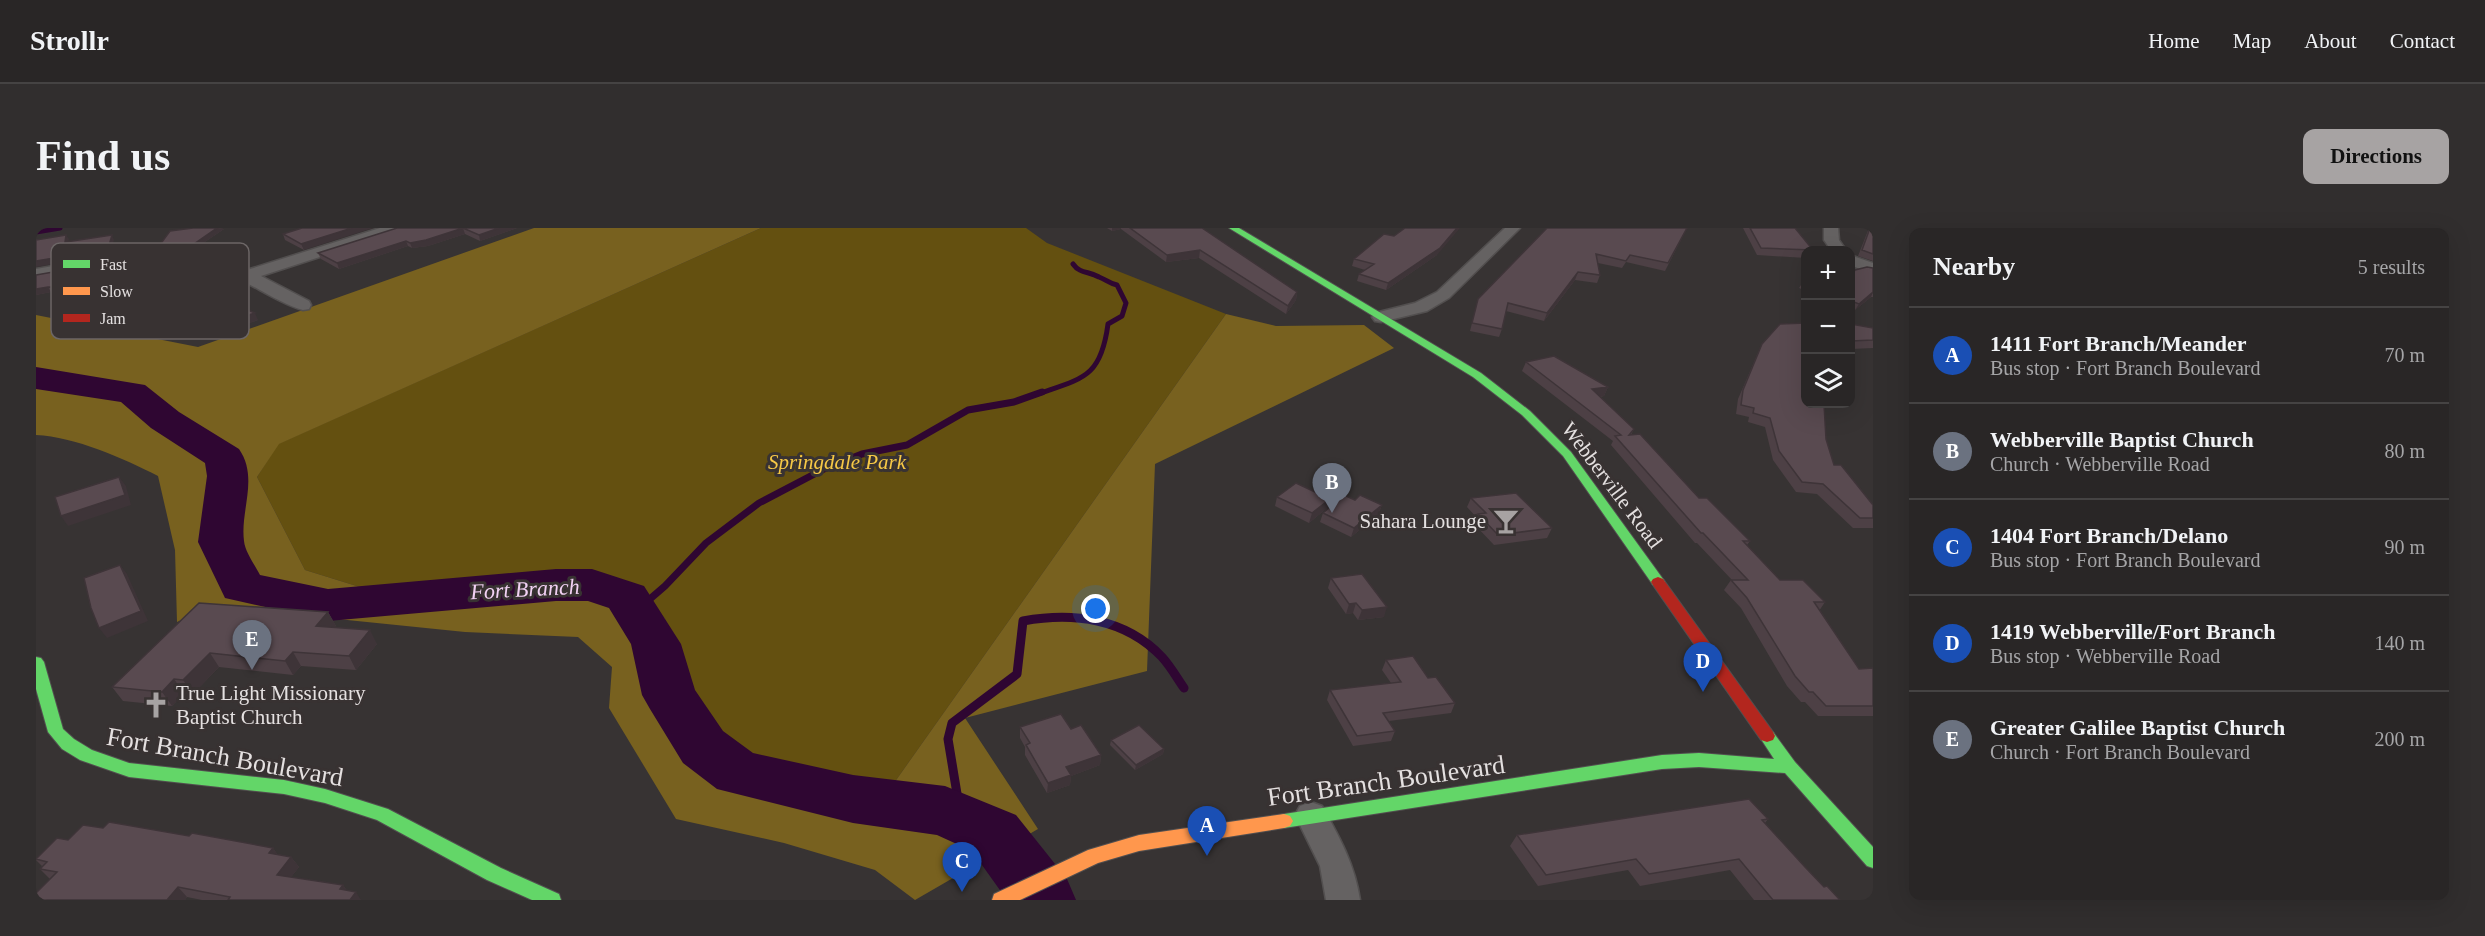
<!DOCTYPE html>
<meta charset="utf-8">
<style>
body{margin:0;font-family:Georgia,serif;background:#312e2e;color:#f1f3f6}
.controls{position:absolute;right:18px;top:18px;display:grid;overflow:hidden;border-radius:12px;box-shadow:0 6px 24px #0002}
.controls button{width:54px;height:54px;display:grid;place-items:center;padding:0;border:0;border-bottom:2px solid #454343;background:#292626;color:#f1f3f6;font:30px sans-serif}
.you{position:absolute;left:1060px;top:381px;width:21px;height:21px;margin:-15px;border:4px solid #fff;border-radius:50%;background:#1a73e8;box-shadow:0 0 0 9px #1a73e833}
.badge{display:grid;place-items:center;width:39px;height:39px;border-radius:50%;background:#a7a3a3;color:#fff;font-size:20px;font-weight:700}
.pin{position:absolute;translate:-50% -50px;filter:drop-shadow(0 2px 3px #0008)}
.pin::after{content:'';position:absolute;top:32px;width:21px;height:18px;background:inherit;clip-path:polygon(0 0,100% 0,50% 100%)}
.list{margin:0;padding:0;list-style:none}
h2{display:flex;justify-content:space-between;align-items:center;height:78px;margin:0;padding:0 24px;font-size:26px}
h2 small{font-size:20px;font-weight:400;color:#a5a5a7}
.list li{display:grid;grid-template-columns:39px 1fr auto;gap:18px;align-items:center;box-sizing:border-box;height:96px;padding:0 24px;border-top:2px solid #454343}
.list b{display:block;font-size:22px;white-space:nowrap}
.list p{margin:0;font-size:20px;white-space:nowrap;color:#a5a5a7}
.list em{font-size:20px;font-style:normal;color:#a5a5a7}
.icon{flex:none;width:33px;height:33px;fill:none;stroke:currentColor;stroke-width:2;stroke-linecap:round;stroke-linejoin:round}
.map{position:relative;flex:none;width:1837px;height:672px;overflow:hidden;border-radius:12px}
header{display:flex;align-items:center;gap:36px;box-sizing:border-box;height:84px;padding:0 30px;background:#292626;border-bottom:2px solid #454343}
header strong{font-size:28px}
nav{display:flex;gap:33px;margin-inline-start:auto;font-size:21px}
.intro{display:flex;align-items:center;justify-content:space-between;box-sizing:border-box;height:144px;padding:0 36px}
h1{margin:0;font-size:42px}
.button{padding:15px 27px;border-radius:12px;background:#a7a3a3;color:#111;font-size:21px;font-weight:700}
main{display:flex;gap:36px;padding:0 36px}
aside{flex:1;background:#292626;border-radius:12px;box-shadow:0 6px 24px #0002}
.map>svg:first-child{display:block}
.green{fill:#645010}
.forest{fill:#78611f}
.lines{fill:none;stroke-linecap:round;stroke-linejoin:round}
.stream-far2{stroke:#2f0632;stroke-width:5}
.stream-far1{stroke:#2f0632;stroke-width:7}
.stream{stroke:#2f0632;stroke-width:9}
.river{fill:#2f0632;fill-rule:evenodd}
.street-casing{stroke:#524f4f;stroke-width:3}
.fast-casing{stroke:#524f4f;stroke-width:2}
.slow-casing{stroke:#524f4f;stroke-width:2}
.jam-casing{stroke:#524f4f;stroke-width:2}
.street{fill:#656262;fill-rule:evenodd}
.fast{fill:#63d668;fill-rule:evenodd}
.slow{fill:#ff974d;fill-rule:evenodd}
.jam{fill:#b3261e;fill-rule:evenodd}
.wall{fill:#4d4045}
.shaded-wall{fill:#3e3438}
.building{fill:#594a50;stroke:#3e3438;stroke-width:1.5}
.labels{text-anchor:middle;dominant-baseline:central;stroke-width:6;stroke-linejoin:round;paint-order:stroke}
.park-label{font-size:21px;font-style:italic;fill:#f6c846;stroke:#383232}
.street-label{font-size:21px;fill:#e4e0e0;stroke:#383232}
.poi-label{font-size:21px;fill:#e4e0e0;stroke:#383232;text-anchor:end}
.water-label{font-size:22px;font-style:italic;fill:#f2d1f4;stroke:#383232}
.near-street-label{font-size:26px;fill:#e4e0e0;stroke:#383232}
.key{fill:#383232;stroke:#6c6666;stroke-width:1.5}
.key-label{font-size:16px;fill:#e4e0e0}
</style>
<header>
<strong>Strollr</strong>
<nav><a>Home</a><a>Map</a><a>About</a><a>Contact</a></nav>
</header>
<div class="intro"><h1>Find us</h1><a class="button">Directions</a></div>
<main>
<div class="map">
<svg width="1837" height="672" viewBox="0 0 1837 672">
<rect width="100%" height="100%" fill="#373333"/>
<path class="green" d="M725 0H990L1011 15 1190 86 846 572 704 541 646 491 629 390 557 344 327 360 269 342 221 249 242 216Z"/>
<path class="forest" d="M498 0H725L243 216 221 249 269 342 327 360 557 343 629 390 646 491 703 541 846 572 1190 86 1240 98 1328 97 1358 120 1119 236 1111 443 929 490 1002 601 879 672 839 642 748 615 640 591 573 480 576 439 542 409 429 404 175 378 141 394 139 322 122 248C87 230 39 209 0 207V87L162 119Z"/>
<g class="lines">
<path class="stream-far2" d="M0 4 24 0
M1002 166C1048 150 1065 149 1072 96L1086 88 1090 75 1081 57C1072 55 1071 52 1063 49 1053 43 1044 46 1037 36"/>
<path class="stream-far1" d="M600 383 629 358 670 315 723 275 788 241 826 226 871 217 932 182 978 174 1006 164"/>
<path class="stream" d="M925 590 912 511 916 495 981 446 987 393C1037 384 1089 390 1126 429 1135 439 1141 450 1148 460"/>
<path class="river" d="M0 139 109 157 143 184 203 221C223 250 204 282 208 313 209 324 219 337 224 347L292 361 520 341H556L608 358 645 416 659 462 687 503 717 525 817 547 909 558 980 587 1031 651 1040 672H971L936 623 901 607 817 595 681 561 647 535 614 481 606 467 595 416 573 380 552 373H520L292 393 189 370 162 314 171 248 169 235 115 200 85 174 0 161Z"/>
<g class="street-casing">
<path id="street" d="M344 0H366L364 3 225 48 273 73 275 77 273 81 267 82C240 75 209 50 179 41 122 22 57 40 0 51V41L68 29 116 24 162 27 211 42Z
M1469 0H1484L1413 70 1391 83 1345 94 1339 93 1336 89 1339 85 1379 75 1401 64Z
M1788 0H1802L1803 12 1810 22H1795L1788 12Z
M1814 27 1837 35V46L1814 37Z
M1275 574 1286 578C1303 608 1319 637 1324 672H1290L1284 638 1259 587 1264 578Z"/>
</g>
<g class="fast-casing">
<path id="fast" d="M1193 0H1203L1445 145 1494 183 1535 224 1627 351 1629 354 1627 357H1617L1527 228 1486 187 1437 149Z
M0 429 5 430 8 434 27 501 38 511 56 522 93 535 248 552 289 561 352 581 465 640 523 666 525 672H496L451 652 341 592 289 575 248 566 93 549 44 532 26 521 12 504 0 461Z
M1731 502 1737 504 1759 534 1837 619V640L1831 638 1749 545 1663 539 1626 541 1248 600 1242 598 1239 593 1242 588 1248 586 1626 527 1663 525 1738 531 1723 508 1725 504Z"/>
</g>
<g class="slow-casing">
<path id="slow" d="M1248 586 1254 588 1257 593 1254 598 1248 600 1103 623 1062 635 984 672H956L958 666 1052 622 1103 607Z"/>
</g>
<g class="jam-casing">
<path id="jam" d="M1622 349 1627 351 1737 504 1739 508 1737 512 1731 514 1725 512 1617 357 1615 354 1617 351Z"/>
</g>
<use href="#street" class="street"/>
<use href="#fast" class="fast"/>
<use href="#slow" class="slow"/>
<use href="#jam" class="jam"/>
</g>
<path class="wall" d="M181 0 188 1 154 24 125 22 123 18Z
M266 0 268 22 249 12 247 6Z
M361 0H481L444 13 429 6 392 18 376 20 372 18 303 41 285 31 282 25Z
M1071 0H1166L1261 64 1260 72 1250 86 1163 30 1130 34 1085 1 1076 3Z
M1511 0H1651L1629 43 1590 34 1586 40 1562 35 1564 47 1561 55 1539 52 1508 93 1470 83 1466 101 1463 109 1434 103 1442 71Z
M1707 0H1759L1770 22V30L1721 27Z
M1833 0H1837V33L1822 28Z
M1401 27 1350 62 1321 53 1323 46 1329 42 1316 38 1318 31Z
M135 31 138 36 94 66 15 64 0 67V47L68 35 70 38 105 44Z
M1837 40V69H1835L1819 82 1815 81V44L1817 45 1819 42Z
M1767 54H1770V63L1763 60Z
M173 60 170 61 222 92 188 103 174 93 164 96 159 94 155 96 103 73 99 66Z
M1815 96 1837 100V120L1815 121Z
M1726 116 1790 211 1798 237 1837 277V300H1817L1781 266 1760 264 1737 232 1729 199 1712 194 1713 189 1700 186 1702 171 1722 125Z
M1490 134 1572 159 1568 168 1564 169 1598 201 1595 207 1663 270 1714 313 1711 317 1744 352 1789 374 1783 383 1823 441 1837 440V488H1782L1769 474H1765L1751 458 1705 380 1688 362 1695 352H1696L1661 315H1659L1575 217 1577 213 1486 143Z
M1241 269 1294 271 1291 280 1273 295 1239 278Z
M1435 270 1516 300 1511 310 1458 317 1438 296 1441 290 1431 279Z
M1319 272 1346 277 1342 287 1315 309 1284 294 1287 285Z
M1295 350 1348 389 1322 392 1317 385 1310 386 1292 360Z
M292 384 300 398 298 399 341 416 320 442 265 438 257 447 183 439 157 466 148 465 136 478 87 473 76 459Z
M1350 432 1419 475 1415 485 1353 493 1359 503 1355 513 1317 518 1291 472 1294 462 1355 455 1346 442Z
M984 499 1035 501 1065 527 1064 537 1035 548 1034 557 1011 565 989 527V519L984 510Z
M1075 512 1128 521 1127 526 1099 542 1074 517Z
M1732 591 1729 595 1769 639 1788 659 1804 672H1718L1694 642 1604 658 1592 642 1502 658 1474 618 1481 607Z
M67 600 153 608 237 620 241 626 255 629 263 639 255 649 307 657 311 663 325 672H166L151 669 149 672H0L14 651 4 641 6 638 0 632 32 612Z"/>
<path class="shaded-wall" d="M181 0 188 1 154 24 152 20Z
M316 0H337L268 22 265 16Z
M427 0 429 6 392 18 376 20 374 15Z
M463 0H481L444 13 443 7Z
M1076 0H1085V1L1076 3Z
M1421 0H1424L1401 27 1350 62 1352 55Z
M30 7 33 11 32 19 29 14Z
M76 7 78 12 74 26 0 39V33Z
M370 13 372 18 303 41 301 35Z
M1164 22 1163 30 1130 34 1131 27Z
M135 31 138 36 94 66 91 61Z
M1542 44 1539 52 1508 93 1511 85Z
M169 53 173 60 161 66 158 59Z
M12 59 15 64 0 67V61Z
M183 64 187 71 180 74 177 67Z
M1261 64 1260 72 1250 86 1252 78Z
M1837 64 1835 69 1819 82 1823 76Z
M219 85 222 92 188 103 185 96Z
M170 86 174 93 164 96 161 89Z
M156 87 159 94 155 96 151 89Z
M1572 159 1568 168 1552 170 1556 161Z
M83 249 90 258 95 277 32 298 25 288Z
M1294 271 1291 280 1273 295 1276 285Z
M1346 277 1342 287 1315 309 1318 300Z
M84 337 91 346 112 393 71 410 63 400Z
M1320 375 1317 385 1310 386 1313 376Z
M1351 379 1348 389 1322 392 1326 382Z
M292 384 300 398 288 411 280 398Z
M334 402 341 416 320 442 313 428Z
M257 424 265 438 257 447 249 433Z
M174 425 183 439 157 466 147 452Z
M138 451 148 465 136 478 126 464Z
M1128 521 1127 526 1099 542 1100 537Z
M1065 527 1064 537 1035 548 1034 557 1011 565 1012 555 1030 539Z
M237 620 244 630 233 625Z
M255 629 263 639 249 657 241 647Z
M307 657 314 667 304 661Z
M142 659 151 669 149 672H131Z
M320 664 325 672H314Z"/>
<path class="building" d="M157 0H181L152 20 123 18 134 3Z
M266 0H316L265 16 247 6Z
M361 0H463L443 7 427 0 390 12 374 15 370 13 301 35 282 25Z
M1094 0H1166L1261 64 1252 78 1164 22 1131 27Z
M1369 0H1421L1404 20 1352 55 1323 46 1338 36 1318 31 1348 6 1358 8Z
M1511 0H1651L1632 35 1594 27 1590 33 1560 26 1564 47 1542 44 1511 85 1472 75 1466 101 1436 95 1442 71Z
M1714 0H1759L1777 22 1725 20Z
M1834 0H1837V26L1826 22Z
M30 7 29 14 76 7 72 21 0 33V12Z
M114 30 135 31 91 61 12 59 0 61V47L68 35 69 38 105 44Z
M1831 39 1837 40V64L1823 76 1815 73V44L1817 45 1819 42Z
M132 47 169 53 158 59 183 64 177 67 219 85 185 96 170 86 161 89 156 87 151 89 99 66Z
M1770 95V176H1788L1790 211 1798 237H1805L1837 277V290H1824L1787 256 1766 254 1743 223 1734 190 1717 185 1718 180 1705 177 1707 162 1726 116 1744 96Z
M1815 96 1837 100V112L1815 113Z
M1518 128 1572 159 1556 161 1598 201 1593 207 1604 206 1663 270H1671L1714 313H1707L1744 352H1767L1789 374H1778L1823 441 1837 440V478H1790L1777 464H1773L1759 448 1711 370 1695 352H1712L1667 305H1665L1579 208 1585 207 1490 134Z
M83 249 89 267 25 288 19 269Z
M1260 255 1294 271 1276 285 1241 269Z
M1480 265 1516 300 1462 307 1442 286 1450 285 1435 270Z
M1308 267 1319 272 1324 267 1346 277 1318 300 1287 285Z
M84 337 105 383 63 400 55 380 48 350Z
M1326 346 1351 379 1326 382 1320 375 1313 376 1295 350Z
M163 375 292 384 280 398 334 402 313 428 257 424 249 433 174 425 147 452 138 451 126 464 76 459Z
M1377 428 1392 450 1400 449 1419 475 1347 485 1359 503 1321 508 1294 462 1365 454 1350 432Z
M1025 486 1035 501 1045 497 1065 527 1030 539 1035 547 1012 555 990 517 994 515 984 499Z
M1103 497 1128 521 1100 537 1075 512Z
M1713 571 1732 591 1726 592 1769 639 1788 659 1791 658 1804 672H1737L1703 631 1613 646 1600 631 1510 647 1481 607Z
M73 594 153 608 156 605 237 620 233 625 255 629 241 647 307 657 304 661 320 664 314 672H192L194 669 142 659 131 672H0V665L21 644 4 641 11 634 0 631 21 610 32 612 47 597 67 600Z"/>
<defs>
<g id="bar-bare" transform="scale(2.07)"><path d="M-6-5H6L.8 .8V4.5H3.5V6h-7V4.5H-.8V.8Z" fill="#a7a3a3" stroke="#383232" stroke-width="2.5" paint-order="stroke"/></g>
<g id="church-bare" transform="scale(2.07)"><path d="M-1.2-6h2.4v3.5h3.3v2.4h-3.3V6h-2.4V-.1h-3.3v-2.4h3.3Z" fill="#a7a3a3" stroke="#383232" stroke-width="2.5" paint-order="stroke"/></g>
</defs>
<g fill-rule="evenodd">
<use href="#bar-bare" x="1470" y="293"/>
<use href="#church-bare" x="120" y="477"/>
</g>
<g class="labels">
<g class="park-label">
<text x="801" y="234">Springdale Park</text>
</g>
<g class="street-label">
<text transform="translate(1576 257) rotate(53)">Webberville Road</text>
</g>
<g class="poi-label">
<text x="1450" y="293">Sahara Lounge</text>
<text x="140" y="465" text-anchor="start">True Light Missionary<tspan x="140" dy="24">Baptist Church</tspan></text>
</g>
<g class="water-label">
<text transform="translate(489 361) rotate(-3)">Fort Branch</text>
</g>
<g class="near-street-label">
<text transform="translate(189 529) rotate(10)">Fort Branch Boulevard</text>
<text transform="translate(1350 553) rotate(-8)">Fort Branch Boulevard</text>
</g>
</g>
<rect x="15" y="15" width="198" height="96" rx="9" class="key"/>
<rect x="27" y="32" width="27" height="8" fill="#63d668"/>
<rect x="27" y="59" width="27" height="8" fill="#ff974d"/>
<rect x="27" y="86" width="27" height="8" fill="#b3261e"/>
<g class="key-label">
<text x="64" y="42">Fast</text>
<text x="64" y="69">Slow</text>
<text x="64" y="96">Jam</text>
</g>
</svg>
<div class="controls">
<button>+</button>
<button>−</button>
<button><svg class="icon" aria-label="layers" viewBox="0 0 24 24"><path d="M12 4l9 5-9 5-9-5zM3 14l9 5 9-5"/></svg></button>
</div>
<div class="you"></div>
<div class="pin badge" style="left:1171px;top:628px;background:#1a4fb4">A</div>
<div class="pin badge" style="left:1296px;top:285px;background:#6b7280">B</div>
<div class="pin badge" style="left:926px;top:664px;background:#1a4fb4">C</div>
<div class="pin badge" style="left:1667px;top:464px;background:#1a4fb4">D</div>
<div class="pin badge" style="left:216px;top:442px;background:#6b7280">E</div>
</div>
<aside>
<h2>Nearby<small>5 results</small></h2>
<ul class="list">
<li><span class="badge" style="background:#1a4fb4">A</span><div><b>1411 Fort Branch/Meander</b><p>Bus stop · Fort Branch Boulevard</p></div><em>70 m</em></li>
<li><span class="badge" style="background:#6b7280">B</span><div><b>Webberville Baptist Church</b><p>Church · Webberville Road</p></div><em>80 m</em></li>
<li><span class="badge" style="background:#1a4fb4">C</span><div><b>1404 Fort Branch/Delano</b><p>Bus stop · Fort Branch Boulevard</p></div><em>90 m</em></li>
<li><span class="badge" style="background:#1a4fb4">D</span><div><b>1419 Webberville/Fort Branch</b><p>Bus stop · Webberville Road</p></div><em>140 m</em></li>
<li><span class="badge" style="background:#6b7280">E</span><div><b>Greater Galilee Baptist Church</b><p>Church · Fort Branch Boulevard</p></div><em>200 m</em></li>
</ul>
</aside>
</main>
